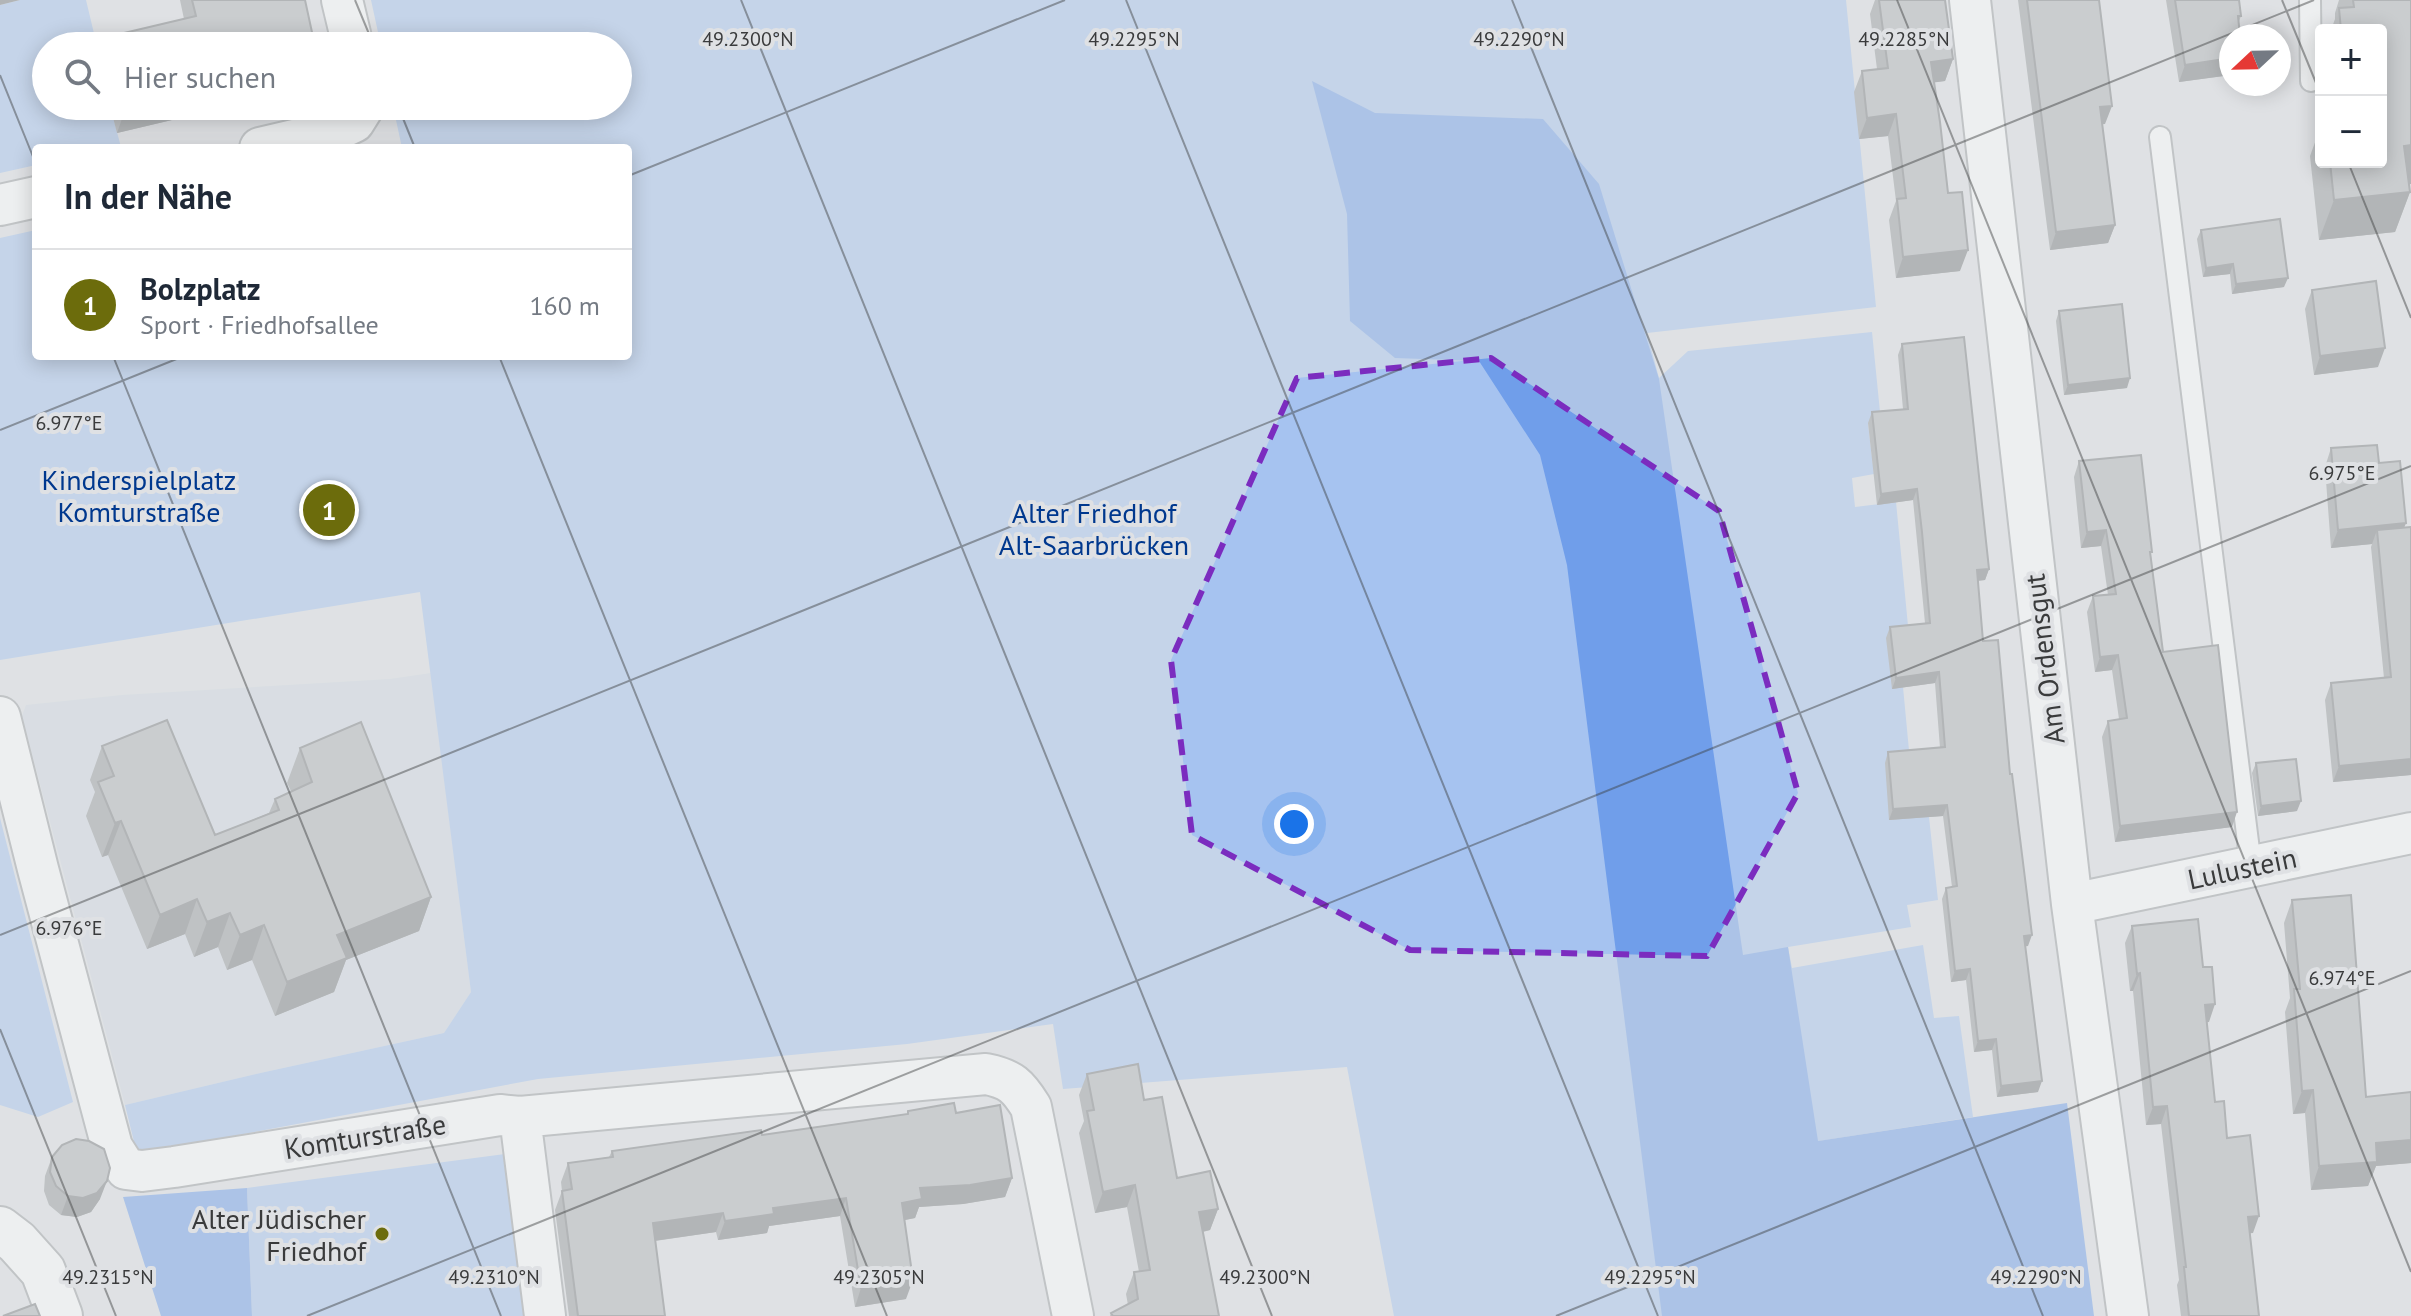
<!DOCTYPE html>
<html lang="de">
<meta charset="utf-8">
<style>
body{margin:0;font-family:"PT Sans",sans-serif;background:#f6f6f7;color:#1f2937}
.controls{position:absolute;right:24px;top:24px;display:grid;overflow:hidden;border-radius:8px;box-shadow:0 4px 20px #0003}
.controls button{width:72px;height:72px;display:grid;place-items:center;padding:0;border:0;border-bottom:2px solid #e0e1e3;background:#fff;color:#1f2937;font:40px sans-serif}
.compass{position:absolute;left:2219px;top:24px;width:72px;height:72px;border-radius:50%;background:#fff;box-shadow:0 4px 20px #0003;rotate:248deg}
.you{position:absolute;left:1294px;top:824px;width:28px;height:28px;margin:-20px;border:6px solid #fff;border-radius:50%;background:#1a73e8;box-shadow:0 0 0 12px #1a73e833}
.badge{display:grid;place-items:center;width:52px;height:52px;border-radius:50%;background:#6c6c0c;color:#fff;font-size:26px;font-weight:700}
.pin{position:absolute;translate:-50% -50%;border:4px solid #fff;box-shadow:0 2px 8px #0006}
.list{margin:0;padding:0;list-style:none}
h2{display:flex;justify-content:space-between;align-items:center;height:104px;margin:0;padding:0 32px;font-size:34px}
h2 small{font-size:26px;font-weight:400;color:#747a83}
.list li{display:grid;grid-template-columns:52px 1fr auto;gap:24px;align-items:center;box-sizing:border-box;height:112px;padding:0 32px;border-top:2px solid #e0e1e3}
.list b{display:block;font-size:30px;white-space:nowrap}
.list p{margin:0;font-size:26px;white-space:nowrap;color:#747a83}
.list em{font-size:26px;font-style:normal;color:#747a83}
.icon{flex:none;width:44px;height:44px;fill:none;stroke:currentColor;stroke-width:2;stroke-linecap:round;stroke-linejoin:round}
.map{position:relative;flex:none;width:2411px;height:1316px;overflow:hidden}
.search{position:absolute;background:#fff;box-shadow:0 4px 20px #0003;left:32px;top:32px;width:600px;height:88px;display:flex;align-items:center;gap:20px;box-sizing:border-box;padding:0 28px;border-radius:44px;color:#747a83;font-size:30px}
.panel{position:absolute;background:#fff;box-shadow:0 4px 20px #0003;left:32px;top:144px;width:600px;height:216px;border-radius:8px}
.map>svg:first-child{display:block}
.built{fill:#d2d8e2}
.green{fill:#a6c3f0}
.forest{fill:#709eea}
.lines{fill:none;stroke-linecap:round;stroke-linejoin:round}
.lane-casing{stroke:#9ea0a3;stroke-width:24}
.street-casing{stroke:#9ea0a3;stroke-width:44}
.secondary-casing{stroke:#9ea0a3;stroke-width:48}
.lane{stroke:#fff;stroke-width:20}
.street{stroke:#fff;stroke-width:40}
.secondary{stroke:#fff;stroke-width:44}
.wall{fill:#999b9d}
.shaded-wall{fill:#7d7e80}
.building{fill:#b2b4b7;stroke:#7d7e80;stroke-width:2}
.marked{fill:none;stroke:#7b2cbf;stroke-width:6;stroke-dasharray:16 10;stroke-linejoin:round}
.ticks{fill:none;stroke:#3a3b3c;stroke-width:2;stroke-opacity:0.45}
.poi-dot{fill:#6c6c0c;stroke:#dfe1e4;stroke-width:3}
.labels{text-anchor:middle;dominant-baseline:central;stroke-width:8;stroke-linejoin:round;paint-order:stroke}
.park-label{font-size:28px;fill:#00388e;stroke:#dfe1e4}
.street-label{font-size:28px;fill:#3a3b3c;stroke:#dfe1e4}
.poi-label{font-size:28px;fill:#3a3b3c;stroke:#dfe1e4;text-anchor:end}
.ticks-label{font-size:20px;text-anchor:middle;fill:#3a3b3c;stroke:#dfe1e4;stroke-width:8;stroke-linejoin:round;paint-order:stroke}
</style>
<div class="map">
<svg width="2411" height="1316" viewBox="0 0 2411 1316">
<rect width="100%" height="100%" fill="#dfe1e4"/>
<path class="built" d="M431 673 471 992 444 1033 265 1072 125 1105 22 716 26 705 122 695 390 679Z"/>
<path class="green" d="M20 0H86L97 46H46V106H110L121 147 36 148V165L0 173V5Z
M371 0H1846L1876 307 1647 333 1659 378 1688 351 1872 332 1881 422 1868 424 1874 474 1852 478 1855 507 1896 502 1909 636 1892 688 1903 687 1910 761 1929 817 1938 900 1907 905 1911 927 1788 947 1792 968 1923 945 1934 1018 1959 1016 1973 1117 1819 1141 1844 1316H1394L1347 1067 1063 1089 1053 1024 907 1044 538 1079 137 1154 125 1105 265 1072 444 1033 471 992 420 592 0 660V238L36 230V356H628V148H402L393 106H618V46H381Z
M0 818 73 1102 38 1117 0 1105Z
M505 1154 526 1316H252L247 1188Z"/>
<path class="forest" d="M1312 81 1375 113 1543 119 1599 184 1659 379 1743 955 1788 947 1818 1141 2067 1103 2094 1316H1662L1567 565 1540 455 1479 361 1395 358 1350 321 1347 214Z
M247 1188 252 1316H161L123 1197Z"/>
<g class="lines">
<g class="lane-casing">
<path id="lane" d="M2310 0 2311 81
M2160 137 2251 866"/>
</g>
<g class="street-casing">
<path id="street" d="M342 0 353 46
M1970 0 2072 904 2128 1316
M260 148 337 130 354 122 364 106
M0 205 36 197
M0 717 38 869 112 1147 126 1169 142 1171 174 1167 500 1115 520 1117 986 1074C1011 1079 1018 1086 1031 1107L1073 1316
M2072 904 2411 833
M520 1117 545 1316"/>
</g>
<g class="secondary-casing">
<path id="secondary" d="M0 1229 17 1242 43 1271 60 1316"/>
</g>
<use href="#lane" class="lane"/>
<use href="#street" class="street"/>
<use href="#secondary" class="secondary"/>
</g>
<path class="wall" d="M180 0H305L315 46H104L107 37 184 19Z
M1875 0H1945L1953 59 1945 81 1934 82 1948 193 1960 271 1896 278 1889 220 1896 201 1888 136 1859 139 1854 92 1862 71 1877 69 1870 14Z
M2018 0H2099L2105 124H2102L2115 225 2108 243 2050 250Z
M2166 0H2239L2241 16 2238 24 2231 36V75L2179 82Z
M2339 0H2411L2410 192 2395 232 2319 240 2310 156 2321 126V162H2381V30H2331L2335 19V13Z
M110 106H231L117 133Z
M2201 230 2284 287 2232 294 2230 274 2203 277 2197 239Z
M2312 290 2378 367 2314 375 2305 309Z
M2059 311 2127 388 2064 395 2056 321Z
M1902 344 1989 569 1985 580 1978 581 1983 641 2028 946H2025L2038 1092 1997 1097 1992 1050 1974 1052 1966 980 1951 982 1942 899 1946 888 1952 887 1943 816 1889 820 1885 763 1888 752 1940 748 1935 683 1892 689 1886 638 1890 627 1925 623 1913 500 1877 505 1868 423 1872 412 1903 409 1898 355Z
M2331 448 2379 463 2404 528 2411 775 2333 782 2325 700 2331 683 2384 678 2371 547 2372 544 2331 548 2325 467Z
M2079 461 2151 556 2163 652 2232 827 2115 842 2102 737 2108 721 2119 719 2112 670 2095 672 2087 612 2093 596 2108 595 2101 546 2081 548 2074 477Z
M102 746 215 835 269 813 275 799 291 791 287 783 300 748 431 897 419 931 346 960 334 992 275 1016 252 960 227 970 218 947 194 957 185 934 147 949 108 855 102 857 86 816 95 792 90 780Z
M2256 763 2297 811 2258 816 2252 773Z
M2292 900 2366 1097 2411 1092V1163L2376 1166 2368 1186 2311 1190 2305 1113 2293 1114 2285 1012 2290 998 2284 923Z
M2132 926 2209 1022H2207L2215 1102 2227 1138 2253 1233H2250L2259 1316H2181L2177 1285 2179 1280 2161 1124 2146 1125 2133 991H2130L2125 943Z
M1087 1074 1144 1100 1177 1178 1218 1209 1210 1230 1203 1232 1219 1316H1110L1111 1313 1128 1305 1126 1294 1134 1272H1139L1127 1207 1095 1213 1079 1133 1084 1121 1079 1095Z
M908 1111 956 1113 1012 1178 1005 1197 963 1204 919 1207 915 1218 904 1220 906 1299 855 1307 840 1216 769 1226 767 1233 718 1240 716 1232 655 1241 665 1316H569L555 1210 562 1191 561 1182 568 1163 609 1157 612 1151 762 1135 907 1114Z
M52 1157 100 1199 91 1212 77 1217 61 1215 49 1205 44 1191 45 1176Z"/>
<path class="shaded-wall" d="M0 0H20L0 5Z
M2231 58V75L2179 82 2185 65Z
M1953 59 1945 81 1923 84 1931 62Z
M152 106H231L117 133 124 113Z
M2112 106 2105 124 2093 125 2100 107Z
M1896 114 1888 136 1859 139 1867 118Z
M2411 145V184L2390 187 2404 146Z
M2410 192 2395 232 2319 240 2334 200Z
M2115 225 2108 243 2050 250 2056 232Z
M1968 250 1960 271 1896 278 1903 257Z
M2233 264 2230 274 2203 277 2206 268Z
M2288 278 2284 287 2232 294 2236 284Z
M2385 348 2378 367 2314 375 2320 356Z
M2130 378 2127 388 2064 395 2068 385Z
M1917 489 1913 500 1877 505 1881 494Z
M2406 523 2399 541 2377 530 2372 544 2331 548 2338 530Z
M2106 530 2101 546 2081 548 2087 532Z
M1989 569 1985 580 1973 581 1977 570Z
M2118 655 2112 670 2095 672 2100 657Z
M1939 672 1935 683 1892 689 1896 678Z
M2411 759V775L2333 782 2339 766Z
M2301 801 2297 811 2258 816 2261 806Z
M1947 805 1943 816 1889 820 1893 809Z
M2237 812 2232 827 2115 842 2120 826Z
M121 821 108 855 102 857 115 823Z
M431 897 419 931 346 960 334 992 275 1016 287 982 337 935Z
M197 899 185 934 147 949 160 915Z
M230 913 218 947 194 957 207 922Z
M264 925 252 960 227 970 240 935Z
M2032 935 2028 946 2020 947 2024 936Z
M1970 969 1966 980 1951 982 1955 971Z
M2140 973 2133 991H2130L2137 974Z
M2215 1004 2209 1022 2198 1023 2205 1005Z
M1996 1039 1992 1050 1974 1052 1978 1041Z
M2042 1081 2038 1092 1997 1097 2001 1086Z
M2313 1090 2305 1113 2293 1114 2302 1091Z
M2167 1106 2161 1124 2146 1125 2153 1107Z
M2411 1140V1163L2376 1166 2368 1186 2311 1190 2319 1166 2376 1143Z
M1012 1178 1005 1197 963 1204 919 1207 915 1218 895 1222 902 1203 920 1188Z
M107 1181 100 1199 91 1212 77 1217 61 1215 68 1196Z
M1135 1185 1127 1207 1095 1213 1103 1192Z
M846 1198 840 1216 769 1226 767 1233 718 1240 725 1221 773 1208Z
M1218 1209 1210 1230 1191 1234 1199 1212Z
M723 1213 716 1232 646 1242 653 1223Z
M2259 1216 2253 1233 2242 1234 2248 1217Z
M913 1280 906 1299 855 1307 861 1288Z"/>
<path class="building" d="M192 0H305L315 46H109L107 37 196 16Z
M1879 0H1945L1953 59 1931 62 1940 122 1948 193 1962 192 1968 250 1903 257 1897 199 1906 198 1896 114 1867 118 1862 71 1888 68Z
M2027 0H2099L2112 106 2100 107 2115 225 2056 232Z
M2175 0H2239L2241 16H2238L2240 36H2231V58L2185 65Z
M2353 0H2411V145L2404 146 2410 192 2334 200 2330 162H2381V30H2341L2339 8 2354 7Z
M123 106H152L124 113Z
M2280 219 2288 278 2236 284 2233 264 2206 268 2201 230Z
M2376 281 2385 348 2320 356 2312 290Z
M2122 304 2130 378 2068 385 2059 311Z
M1964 337 1989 569 1977 570 1983 641 1998 640 2010 774H2012L2032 935 2024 936 2042 1081 2001 1086 1996 1039 1978 1041 1970 969 1955 971 1946 888 1957 886 1947 805 1893 809 1888 752 1945 747 1939 672 1896 678 1890 627 1930 623 1922 532 1917 489 1881 494 1872 412 1908 409 1902 344Z
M2377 445 2379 463 2400 461 2406 523 2338 530 2331 448Z
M2141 455 2152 552H2150L2163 652 2218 645 2237 812 2120 826 2108 721 2127 718 2118 655 2100 657 2093 596 2116 594 2106 530 2087 532 2079 461Z
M2411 527V759L2339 766 2331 683 2391 677 2377 530Z
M167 720 215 835 279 810 275 799 312 782 300 748 361 722 431 897 337 935 347 958 287 982 264 925 240 935 230 913 207 922 197 899 160 915 121 821 115 823 98 782 114 776 102 746Z
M2296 759 2301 801 2261 806 2256 763Z
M2351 895 2366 1097 2411 1092V1140L2376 1143 2377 1162 2319 1166 2313 1090 2302 1091 2294 989H2300L2292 900Z
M2198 919 2203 967H2212L2215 1004 2205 1005 2215 1102 2224 1101 2227 1138 2250 1135 2259 1216 2248 1217 2259 1316H2189L2184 1267H2186L2167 1106 2153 1107 2140 973 2137 974 2132 926Z
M1138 1064 1144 1100 1162 1097 1177 1178 1210 1171 1218 1209 1199 1212 1219 1316H1113L1111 1313 1138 1299 1134 1272 1150 1270 1135 1185 1103 1192 1087 1111 1094 1110 1087 1074Z
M954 1103 956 1113 1000 1105 1012 1178 970 1185 920 1188 922 1199 902 1203 913 1280 861 1288 846 1198 773 1208 774 1214 725 1221 723 1213 653 1223 665 1316H578L562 1191 572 1189 568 1163 613 1157 612 1151 761 1130 762 1135 908 1114V1111Z
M76 1139 89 1141 104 1149 110 1168 107 1181 97 1193 83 1198 68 1196 56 1186 50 1172 52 1157 62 1145Z
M35 1304 40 1316H3Z"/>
<path d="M0 0H2411V1316H0ZM1491 358 1719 511 1798 793 1707 956 1410 950 1192 835 1171 660 1297 378Z" fill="#dfe1e4" fill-opacity=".55" fill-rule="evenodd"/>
<path class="marked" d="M1491 358 1719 511 1798 793 1707 956 1410 950 1192 835 1171 660 1297 378Z"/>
<path class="ticks" d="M355 0 374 46M741 0 1272 1316M1126 0 1658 1316M1512 0 2043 1316M1897 0 2411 1272M2282 0 2321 95M0 75 36 164M398 106 415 148M2348 162 2411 318M628 176 1065 0M113 356 501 1316M499 356 887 1316M0 430 184 356M0 935 2314 0M0 1029 116 1316M307 1316 2411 466M1556 1316 2411 971"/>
<circle class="poi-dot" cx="382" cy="1234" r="8"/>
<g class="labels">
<g class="park-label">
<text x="139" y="479">Kinderspielplatz<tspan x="139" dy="32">Komturstraße</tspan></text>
<text x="1094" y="512">Alter Friedhof<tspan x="1094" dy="32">Alt-Saarbrücken</tspan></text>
</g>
<g class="street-label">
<text transform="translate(2044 659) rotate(-97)">Am Ordensgut</text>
<text transform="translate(2242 868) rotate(-12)">Lulustein</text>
<text transform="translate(365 1136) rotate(-9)">Komturstraße</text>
</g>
<g class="poi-label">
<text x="366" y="1218">Alter Jüdischer<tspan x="366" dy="32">Friedhof</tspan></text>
</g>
</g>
<g class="ticks-label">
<text x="748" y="46">49.2300°N</text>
<text x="1134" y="46">49.2295°N</text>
<text x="1519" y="46">49.2290°N</text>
<text x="1904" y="46">49.2285°N</text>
<text x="69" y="430">6.977°E</text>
<text x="2342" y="480">6.975°E</text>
<text x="69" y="935">6.976°E</text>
<text x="2342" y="985">6.974°E</text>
<text x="108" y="1284">49.2315°N</text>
<text x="494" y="1284">49.2310°N</text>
<text x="879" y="1284">49.2305°N</text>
<text x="1265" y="1284">49.2300°N</text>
<text x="1650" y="1284">49.2295°N</text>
<text x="2036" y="1284">49.2290°N</text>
</g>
</svg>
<div class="controls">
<button>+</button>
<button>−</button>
</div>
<svg class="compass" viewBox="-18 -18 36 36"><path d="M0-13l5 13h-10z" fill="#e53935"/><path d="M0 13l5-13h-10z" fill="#747a83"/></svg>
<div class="you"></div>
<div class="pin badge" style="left:329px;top:510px">1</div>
<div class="search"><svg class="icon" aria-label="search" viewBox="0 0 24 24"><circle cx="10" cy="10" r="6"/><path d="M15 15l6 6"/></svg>Hier suchen</div>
<section class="panel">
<h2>In der Nähe<small></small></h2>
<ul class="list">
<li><span class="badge">1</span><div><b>Bolzplatz</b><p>Sport · Friedhofsallee</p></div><em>160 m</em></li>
</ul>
</section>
</div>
